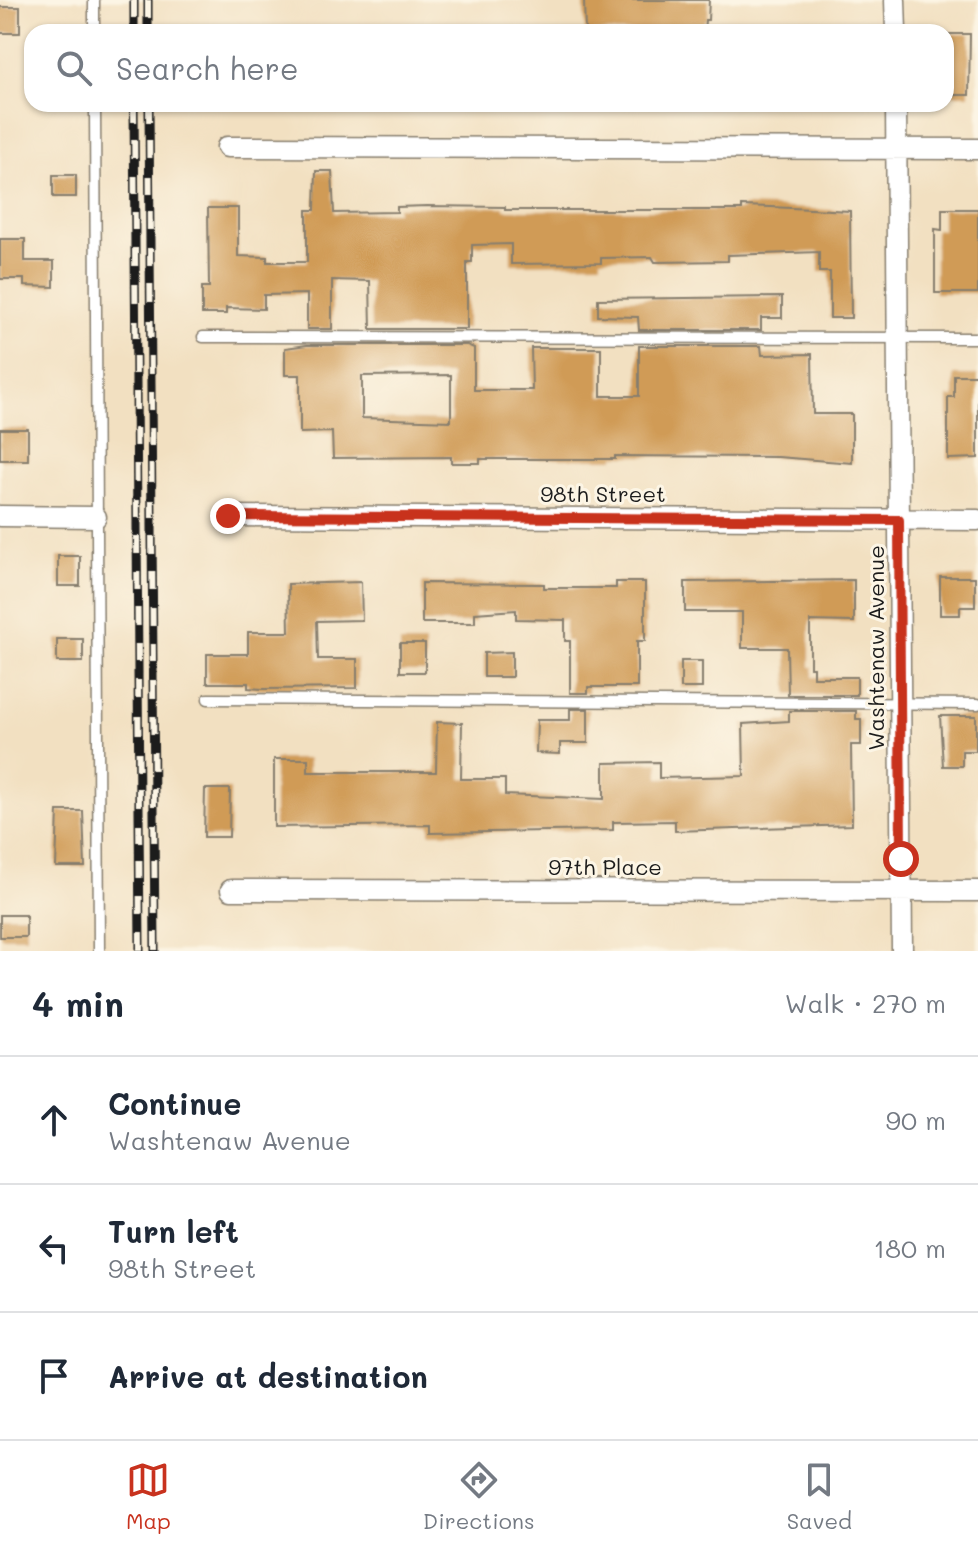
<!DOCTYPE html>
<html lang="en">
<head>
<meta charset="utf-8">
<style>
	:root { --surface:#fff; --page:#f2f2f3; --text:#1f2937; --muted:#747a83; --line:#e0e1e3; --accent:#c8321e }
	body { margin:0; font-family:Mali,sans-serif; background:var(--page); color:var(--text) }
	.stop { position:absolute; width:24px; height:24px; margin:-18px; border:6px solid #c8321e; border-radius:50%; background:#fff }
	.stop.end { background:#c8321e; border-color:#fff; box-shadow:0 2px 8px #0008 }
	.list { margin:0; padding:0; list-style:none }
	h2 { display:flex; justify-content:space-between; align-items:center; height:104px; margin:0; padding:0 32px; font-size:34px }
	h2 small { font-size:26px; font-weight:400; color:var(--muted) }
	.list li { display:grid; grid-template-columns:52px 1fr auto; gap:24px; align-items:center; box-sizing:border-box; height:128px; padding:0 32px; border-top:2px solid var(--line) }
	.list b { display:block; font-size:30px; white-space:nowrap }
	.list p { margin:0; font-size:26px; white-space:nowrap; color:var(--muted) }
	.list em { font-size:26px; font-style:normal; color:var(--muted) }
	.icon { flex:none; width:44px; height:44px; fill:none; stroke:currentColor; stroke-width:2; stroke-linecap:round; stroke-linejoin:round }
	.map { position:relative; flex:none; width:978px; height:951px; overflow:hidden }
	.search { position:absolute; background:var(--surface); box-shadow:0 2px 6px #0004; left:24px; right:24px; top:24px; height:88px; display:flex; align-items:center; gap:20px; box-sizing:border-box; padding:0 28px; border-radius:24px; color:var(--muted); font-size:30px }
	.sheet { height:488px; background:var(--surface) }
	nav { display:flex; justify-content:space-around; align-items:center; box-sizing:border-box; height:112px; border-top:2px solid var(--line); background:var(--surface); font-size:22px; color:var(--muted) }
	nav a { display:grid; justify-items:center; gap:4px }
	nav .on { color:var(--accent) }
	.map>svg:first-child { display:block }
	.building { fill:#d09b56; fill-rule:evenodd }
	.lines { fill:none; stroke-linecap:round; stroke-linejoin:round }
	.service-casing { stroke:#877e6e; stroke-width:13 }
	.minor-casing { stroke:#877e6e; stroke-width:23 }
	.service { stroke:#fff; stroke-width:10 }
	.minor { stroke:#fff; stroke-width:20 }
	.rail-casing { stroke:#1c1c1c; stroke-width:9 }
	.rail { stroke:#fcf5e5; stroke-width:6; stroke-dasharray:18; stroke-linecap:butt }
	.route { stroke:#c8321e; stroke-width:10 }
	.labels { text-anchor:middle; stroke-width:6; stroke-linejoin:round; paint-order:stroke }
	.street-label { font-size:22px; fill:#1c1c1c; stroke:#fcf5e5 }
</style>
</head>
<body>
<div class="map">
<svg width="978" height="951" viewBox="0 0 978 951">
	<rect width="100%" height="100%" fill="#fcf5e5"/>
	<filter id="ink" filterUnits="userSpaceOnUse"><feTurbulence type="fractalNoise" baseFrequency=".0125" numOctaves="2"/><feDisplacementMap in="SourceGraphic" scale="16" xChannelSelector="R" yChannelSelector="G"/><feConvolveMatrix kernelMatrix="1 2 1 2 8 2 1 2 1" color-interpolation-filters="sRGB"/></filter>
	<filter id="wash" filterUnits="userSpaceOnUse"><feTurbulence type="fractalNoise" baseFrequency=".006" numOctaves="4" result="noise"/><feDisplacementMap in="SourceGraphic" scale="32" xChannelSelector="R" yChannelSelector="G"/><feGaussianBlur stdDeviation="1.8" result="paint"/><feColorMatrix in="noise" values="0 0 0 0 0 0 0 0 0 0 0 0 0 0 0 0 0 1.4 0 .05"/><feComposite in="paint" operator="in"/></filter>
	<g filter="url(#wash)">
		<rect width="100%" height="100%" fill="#f2e0c1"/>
		<g id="blocks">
			<path class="building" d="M584 0H709L708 20H705L704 32H585Z
				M0 7H20V33H0Z
				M947 34H970L969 95H947Z
				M316 171H332L334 213 397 212V207L427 206 505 207V210H742V206L771 207 850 211 851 318H830V272H819V252L728 255V261L655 262 652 257 601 258V263L511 264V244L472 245V262H467V329H371L370 281 332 280V329H307V294L264 295V309L226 308V314H202V287H209L208 208H238V256L267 257V262H307V210H315Z
				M53 175H76V197H53Z
				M942 209H978V293H935V229L942 230Z
				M0 239H25V261H54V287L24 286V279H0Z
				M782 297V318H761V330H639L638 317 598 316V299Z
				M307 345H467L474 348V390H532L531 348H601V396H639V346H761L762 355 812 354 813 414H852V463L778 457 615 456V459H480V463H451V457L333 458 332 432 300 433V375H285V348ZM451 375V421L362 418V376Z
				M954 375H978V458L948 459V397H954Z
				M0 429H28V460H0Z
				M58 556H80V586H58Z
				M940 577H975V607H960V615H940Z
				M854 580V622L810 621V667H813V677H857V695H788L787 648H742V612H685V582Z
				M361 582 362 620 317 621 318 659H357V688L263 689 248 688V683H207V654H248V632H289L288 584Z
				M616 582H645V641H637V687H588V693H570V641H565V620L516 619V610L475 613V623H422V583L544 584V588H616Z
				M57 639H83V662H57Z
				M400 643H425V672H400Z
				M512 652V677H484V653Z
				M681 661H702V688H681Z
				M570 709H588V743H560V754L536 753 537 720H570Z
				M789 711H856V719H861V745H851L852 825 675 831V821L613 822V830L430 833V825L274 827V759H308V772H436L437 722 462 723 461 779H505V795L604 799V763L659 762V778L744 776 743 724 789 721Z
				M940 716H976V751H962V766H943Z
				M205 789H230L229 837H204Z
				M58 811H83L85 867H56Z
				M0 915H26V937H0Z"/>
		</g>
	</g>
	<g filter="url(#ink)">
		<use href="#blocks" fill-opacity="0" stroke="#877e6e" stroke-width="2"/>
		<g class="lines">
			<g class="service-casing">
				<path id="service" d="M94 0V32
					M95 104 99 951
					M203 337 978 338
					M208 699 978 704"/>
			</g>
			<g class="minor-casing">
				<path id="minor" d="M895 0 896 32
					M896 104 902 951
					M227 147 978 149
					M0 516 96 517
					M228 516 978 520
					M231 890 978 891"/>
			</g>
			<use href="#service" class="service"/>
			<use href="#minor" class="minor"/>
			<g class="rail-casing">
				<path id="rail" d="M134 0V32
					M148 0V32
					M134 104 140 951
					M149 104 155 951"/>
			</g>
			<use href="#rail" class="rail"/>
		</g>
	</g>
	<g class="lines" filter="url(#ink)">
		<path class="route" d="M228 516 899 520 901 859"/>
	</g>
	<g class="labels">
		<g class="street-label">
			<text x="603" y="502">98th Street</text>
			<text transform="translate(876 648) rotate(-90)" y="8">Washtenaw Avenue</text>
			<text x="605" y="875">97th Place</text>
		</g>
	</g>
</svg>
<div class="stop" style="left:901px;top:859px"></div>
<div class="stop end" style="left:228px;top:516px"></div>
<div class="search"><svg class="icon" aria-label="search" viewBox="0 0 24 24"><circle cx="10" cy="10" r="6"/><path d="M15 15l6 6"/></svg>Search here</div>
</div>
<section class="sheet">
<h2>4 min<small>Walk · 270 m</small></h2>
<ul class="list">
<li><svg class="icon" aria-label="ahead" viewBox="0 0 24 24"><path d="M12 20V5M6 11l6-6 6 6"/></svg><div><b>Continue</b><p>Washtenaw Avenue</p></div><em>90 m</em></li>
<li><svg class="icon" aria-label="left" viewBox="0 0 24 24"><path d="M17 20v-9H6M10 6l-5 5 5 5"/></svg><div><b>Turn left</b><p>98th Street</p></div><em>180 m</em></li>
<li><svg class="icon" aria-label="arrive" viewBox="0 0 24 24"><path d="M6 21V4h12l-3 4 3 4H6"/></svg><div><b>Arrive at destination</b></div></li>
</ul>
</section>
<nav>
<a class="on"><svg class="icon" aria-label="map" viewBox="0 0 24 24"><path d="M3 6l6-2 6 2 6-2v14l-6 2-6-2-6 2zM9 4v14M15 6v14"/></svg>Map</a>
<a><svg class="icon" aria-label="directions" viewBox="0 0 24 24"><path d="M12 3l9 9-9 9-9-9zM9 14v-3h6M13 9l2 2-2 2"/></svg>Directions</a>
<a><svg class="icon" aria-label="saved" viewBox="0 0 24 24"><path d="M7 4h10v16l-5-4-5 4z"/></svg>Saved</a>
</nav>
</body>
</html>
